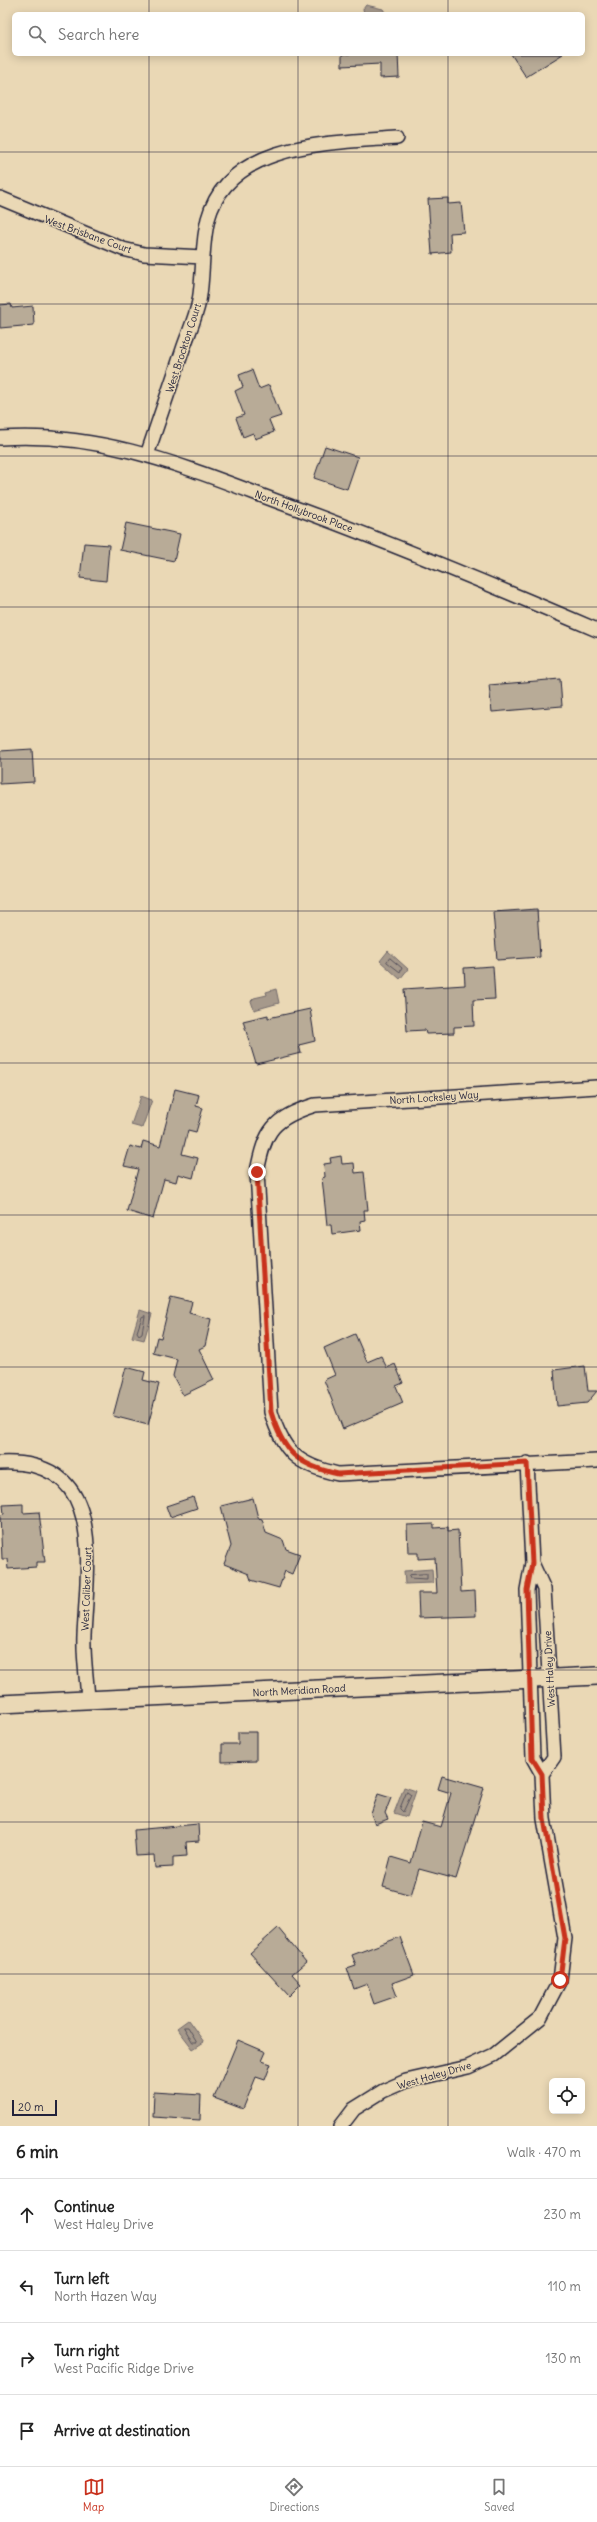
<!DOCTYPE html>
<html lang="en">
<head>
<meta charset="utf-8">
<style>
	:root { --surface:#fff; --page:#f6f6f6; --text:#222; --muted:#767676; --line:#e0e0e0; --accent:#c8321e }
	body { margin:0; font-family:Delius,sans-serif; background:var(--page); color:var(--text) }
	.controls { position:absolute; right:12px; bottom:12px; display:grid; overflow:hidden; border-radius:6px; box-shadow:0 2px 10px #0003 }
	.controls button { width:36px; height:36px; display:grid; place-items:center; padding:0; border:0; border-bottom:1px solid var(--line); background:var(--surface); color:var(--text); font:20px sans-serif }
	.scale { position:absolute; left:12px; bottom:10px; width:45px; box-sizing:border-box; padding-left:4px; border:2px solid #22223b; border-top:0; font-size:11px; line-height:14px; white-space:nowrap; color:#22223b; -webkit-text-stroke:3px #ead8b5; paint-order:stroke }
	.stop { position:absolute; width:12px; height:12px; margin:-9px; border:3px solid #c8321e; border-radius:50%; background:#fff }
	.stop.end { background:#c8321e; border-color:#fff; box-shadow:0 1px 4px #0008 }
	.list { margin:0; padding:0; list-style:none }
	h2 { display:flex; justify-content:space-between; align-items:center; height:52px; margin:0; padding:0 16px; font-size:17px }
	h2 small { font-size:13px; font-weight:400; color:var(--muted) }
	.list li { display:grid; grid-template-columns:26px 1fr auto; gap:12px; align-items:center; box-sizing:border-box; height:72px; padding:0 16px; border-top:1px solid var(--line) }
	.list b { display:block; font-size:15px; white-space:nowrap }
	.list p { margin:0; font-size:13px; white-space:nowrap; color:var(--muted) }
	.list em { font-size:13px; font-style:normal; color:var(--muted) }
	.icon { flex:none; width:22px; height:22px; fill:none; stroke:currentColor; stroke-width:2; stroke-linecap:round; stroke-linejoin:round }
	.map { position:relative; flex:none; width:597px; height:2126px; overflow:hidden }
	.search { position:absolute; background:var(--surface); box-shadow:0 2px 10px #0003; left:12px; right:12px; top:12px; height:44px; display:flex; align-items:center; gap:10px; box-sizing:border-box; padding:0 14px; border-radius:6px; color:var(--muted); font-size:15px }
	.sheet { height:340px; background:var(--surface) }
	nav { display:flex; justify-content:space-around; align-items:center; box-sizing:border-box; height:56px; border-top:1px solid var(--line); background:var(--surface); font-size:11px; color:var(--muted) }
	nav a { display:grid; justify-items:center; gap:2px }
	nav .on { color:var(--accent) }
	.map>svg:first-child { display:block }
	.water { fill:#a6998b; stroke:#71696b }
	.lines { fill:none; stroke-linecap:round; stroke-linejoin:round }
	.shore { stroke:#57525b; stroke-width:1 }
	.building { fill:#b8ab97; stroke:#22223b }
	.minor-casing { stroke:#22223b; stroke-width:16 }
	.tertiary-casing { stroke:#22223b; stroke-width:20 }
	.minor { stroke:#ead8b5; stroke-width:13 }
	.tertiary { stroke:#ead8b5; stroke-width:17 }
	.route { stroke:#c8321e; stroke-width:5 }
	.grid { fill:none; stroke:#22223b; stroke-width:1; stroke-opacity:0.55 }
	.labels { text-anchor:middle; stroke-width:3; stroke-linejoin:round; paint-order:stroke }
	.street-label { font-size:10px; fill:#22223b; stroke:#ead8b5 }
</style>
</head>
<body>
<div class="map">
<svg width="597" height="2126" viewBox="0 0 597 2126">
	<rect width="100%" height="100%" fill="#ead8b5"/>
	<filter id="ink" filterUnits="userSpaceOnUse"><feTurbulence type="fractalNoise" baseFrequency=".025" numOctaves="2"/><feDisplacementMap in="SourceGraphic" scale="8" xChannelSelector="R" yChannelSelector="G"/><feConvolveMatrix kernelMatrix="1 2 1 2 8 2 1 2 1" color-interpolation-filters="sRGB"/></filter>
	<g filter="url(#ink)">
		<path class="water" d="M366 5 383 9 386 14 364 13 363 9Z
			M388 951 408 969 400 979 380 961Z
			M276 989 279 1003 254 1010 251 1001 254 998 267 995 266 992Z
			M141 1096 152 1100 142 1128 131 1125Z
			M140 1310 152 1314 144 1340 132 1337Z
			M432 1569 433 1583 405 1584 404 1571Z
			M404 1787 416 1791 407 1817 394 1813Z
			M188 2020 204 2042 193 2049 177 2028Z"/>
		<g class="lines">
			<path class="shore" d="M390 958 402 968 400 972 387 962Z
				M145 1316 142 1333 139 1335 137 1332 142 1317Z
				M427 1574V1579L409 1578 410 1575Z
				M407 1792 411 1795 403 1812 400 1809Z
				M184 2027H188L197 2042H193Z"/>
		</g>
		<path class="building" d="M342 54H398L399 77 380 78V64L342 66Z
			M511 54H563L526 77Z
			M448 198V204L461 203 464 232 450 233 451 252 432 254 428 199Z
			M11 304 12 308 33 306 34 325 0 328V305Z
			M252 370 259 389 269 385 281 416 269 420 274 432 255 439 253 433 243 437 236 418 244 415 235 391 243 387 239 375Z
			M325 446 358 457 347 489 314 478Z
			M126 523 180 534 174 561 120 550Z
			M84 543 109 545 106 581 80 578Z
			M560 679 562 706 492 712 489 685Z
			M32 749 34 782 0 784V751Z
			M537 909 540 957 497 960 493 912Z
			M493 966 495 999 473 1000 474 1026 454 1027V1033L426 1034 425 1030 407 1031 404 989 465 985 464 968Z
			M310 1009 315 1041 299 1045 301 1053 256 1064 243 1021 268 1015V1018Z
			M175 1089 199 1095 196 1106 203 1108 196 1132 188 1130 182 1154 198 1158 193 1178 178 1174 176 1182 164 1179 153 1219 127 1211 138 1169 124 1166 130 1146 141 1149 143 1141 160 1146Z
			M341 1156 342 1164 354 1163 355 1173 364 1172 368 1210H364L365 1220 360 1221 361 1230 332 1234 331 1225H327L322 1178 325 1177 324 1164 331 1163 330 1158Z
			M171 1297 192 1302 189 1313 211 1319 205 1346 199 1349 214 1380 183 1395 173 1376 177 1359 153 1353 157 1337 161 1338Z
			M355 1334 367 1362 381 1356 387 1368 395 1364 403 1383 396 1386 403 1403 343 1429 324 1380 335 1375 324 1348Z
			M585 1366 588 1391H597L587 1403 557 1406 554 1370Z
			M126 1367 145 1372 143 1380 159 1384 148 1425 113 1416Z
			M193 1497 197 1508 170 1517 166 1506Z
			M253 1498 258 1518 262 1519 266 1533 283 1540 286 1549 300 1554 292 1574 285 1571 279 1588 251 1580 249 1574 224 1564 231 1546 221 1506Z
			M23 1504V1513L39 1512 45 1562H36V1567L8 1569 7 1559H2L0 1515 4 1514 3 1505Z
			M434 1524V1528L448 1527V1531L458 1530 461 1592 475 1591 476 1616 419 1618 418 1593H437L435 1558 418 1559V1553H408L407 1525Z
			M238 1732H256V1761L222 1762V1744H238Z
			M442 1776 484 1788 456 1879 419 1869 411 1895 383 1887 391 1857 411 1863 422 1822 441 1827 451 1793 438 1789Z
			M378 1794 391 1798 385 1813 388 1819 375 1824 371 1814Z
			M198 1824 199 1841 186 1842 187 1856 173 1857V1867L155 1868 154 1855 136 1856 134 1830Z
			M278 1928 306 1962 292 1974 301 1984 289 1996 250 1953Z
			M400 1937 414 1975 392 1983 397 1996 374 2004 367 1984 354 1989 347 1968 356 1965 352 1955Z
			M238 2040 266 2052 262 2061 271 2064 265 2080 256 2077 243 2109 214 2098Z
			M154 2092 201 2095 200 2120 153 2117Z"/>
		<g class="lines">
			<g class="minor-casing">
				<path id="minor" d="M0 198 123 249 144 254 203 257
					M0 438C102 431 185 467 279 502 387 541 492 585 597 630
					M147 455C159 420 171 385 183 349 188 334 196 317 199 301 204 274 201 246 208 219 229 141 333 143 397 138
					M597 1087 315 1105C273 1118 265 1130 257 1172L271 1412C283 1452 297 1465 338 1474L597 1461
					M0 1463C108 1458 87 1563 84 1636 83 1657 87 1679 88 1700
					M527 1463 532 1563
					M341 2126 354 2109 383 2091 406 2081 468 2067 494 2055 540 2018 560 1980 565 1938 544 1819 542 1774 533 1758 527 1590 532 1563 544 1589 554 1757 542 1774"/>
			</g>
			<g class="tertiary-casing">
				<path id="tertiary" d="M0 1704 597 1676"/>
			</g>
			<use href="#minor" class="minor"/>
			<use href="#tertiary" class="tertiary"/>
		</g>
	</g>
	<g class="lines" filter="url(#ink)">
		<path class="route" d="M257 1172 271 1412C283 1452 297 1465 338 1474L527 1463 532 1563 527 1590 532 1758 542 1774 544 1819 565 1938 560 1980"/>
	</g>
	<path class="grid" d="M149 0V14M298 0V14M448 0V14M149 54V2126M298 54V2126M448 54V2126M0 152H597M0 304H597M0 456H597M0 607H597M0 759H597M0 911H597M0 1063H597M0 1215H597M0 1367H597M0 1519H597M0 1670H597M0 1822H597M0 1974H597"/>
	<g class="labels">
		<g class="street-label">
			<text transform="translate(88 234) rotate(20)" y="4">West Brisbane Court</text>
			<text transform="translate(183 348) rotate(-72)" y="4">West Brockton Court</text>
			<text transform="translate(304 511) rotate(20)" y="4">North Hollybrook Place</text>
			<text transform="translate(434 1097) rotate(-4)" y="4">North Locksley Way</text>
			<text transform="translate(86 1589) rotate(-88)" y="4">West Caliber Court</text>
			<text transform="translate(549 1669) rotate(-93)" y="4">West Haley Drive</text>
			<text transform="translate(299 1690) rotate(-3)" y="4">North Meridian Road</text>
			<text transform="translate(434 2075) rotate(-16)" y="4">West Haley Drive</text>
		</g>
	</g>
</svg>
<div class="controls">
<button><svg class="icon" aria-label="locate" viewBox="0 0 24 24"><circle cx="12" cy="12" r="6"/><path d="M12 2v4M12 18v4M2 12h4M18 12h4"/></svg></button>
</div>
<div class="scale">20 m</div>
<div class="stop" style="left:560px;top:1980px"></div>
<div class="stop end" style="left:257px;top:1172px"></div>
<div class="search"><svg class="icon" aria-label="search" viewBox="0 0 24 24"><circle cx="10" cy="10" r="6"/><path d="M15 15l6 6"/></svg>Search here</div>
</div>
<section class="sheet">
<h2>6 min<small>Walk · 470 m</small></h2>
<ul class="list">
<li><svg class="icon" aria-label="ahead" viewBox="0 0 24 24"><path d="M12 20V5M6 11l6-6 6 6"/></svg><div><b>Continue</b><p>West Haley Drive</p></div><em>230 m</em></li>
<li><svg class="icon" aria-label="left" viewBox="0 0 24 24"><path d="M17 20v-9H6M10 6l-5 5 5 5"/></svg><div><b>Turn left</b><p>North Hazen Way</p></div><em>110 m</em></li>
<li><svg class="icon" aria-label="right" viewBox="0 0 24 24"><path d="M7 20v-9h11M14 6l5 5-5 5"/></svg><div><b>Turn right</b><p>West Pacific Ridge Drive</p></div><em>130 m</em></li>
<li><svg class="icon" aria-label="arrive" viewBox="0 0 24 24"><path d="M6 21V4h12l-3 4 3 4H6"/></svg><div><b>Arrive at destination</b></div></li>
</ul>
</section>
<nav>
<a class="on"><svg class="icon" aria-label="map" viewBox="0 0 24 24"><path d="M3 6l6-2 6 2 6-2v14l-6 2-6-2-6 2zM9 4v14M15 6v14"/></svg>Map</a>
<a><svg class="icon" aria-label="directions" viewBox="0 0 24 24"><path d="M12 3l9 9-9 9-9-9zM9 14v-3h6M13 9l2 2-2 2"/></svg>Directions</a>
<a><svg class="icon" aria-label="saved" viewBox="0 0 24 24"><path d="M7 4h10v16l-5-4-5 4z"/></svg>Saved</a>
</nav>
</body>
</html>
